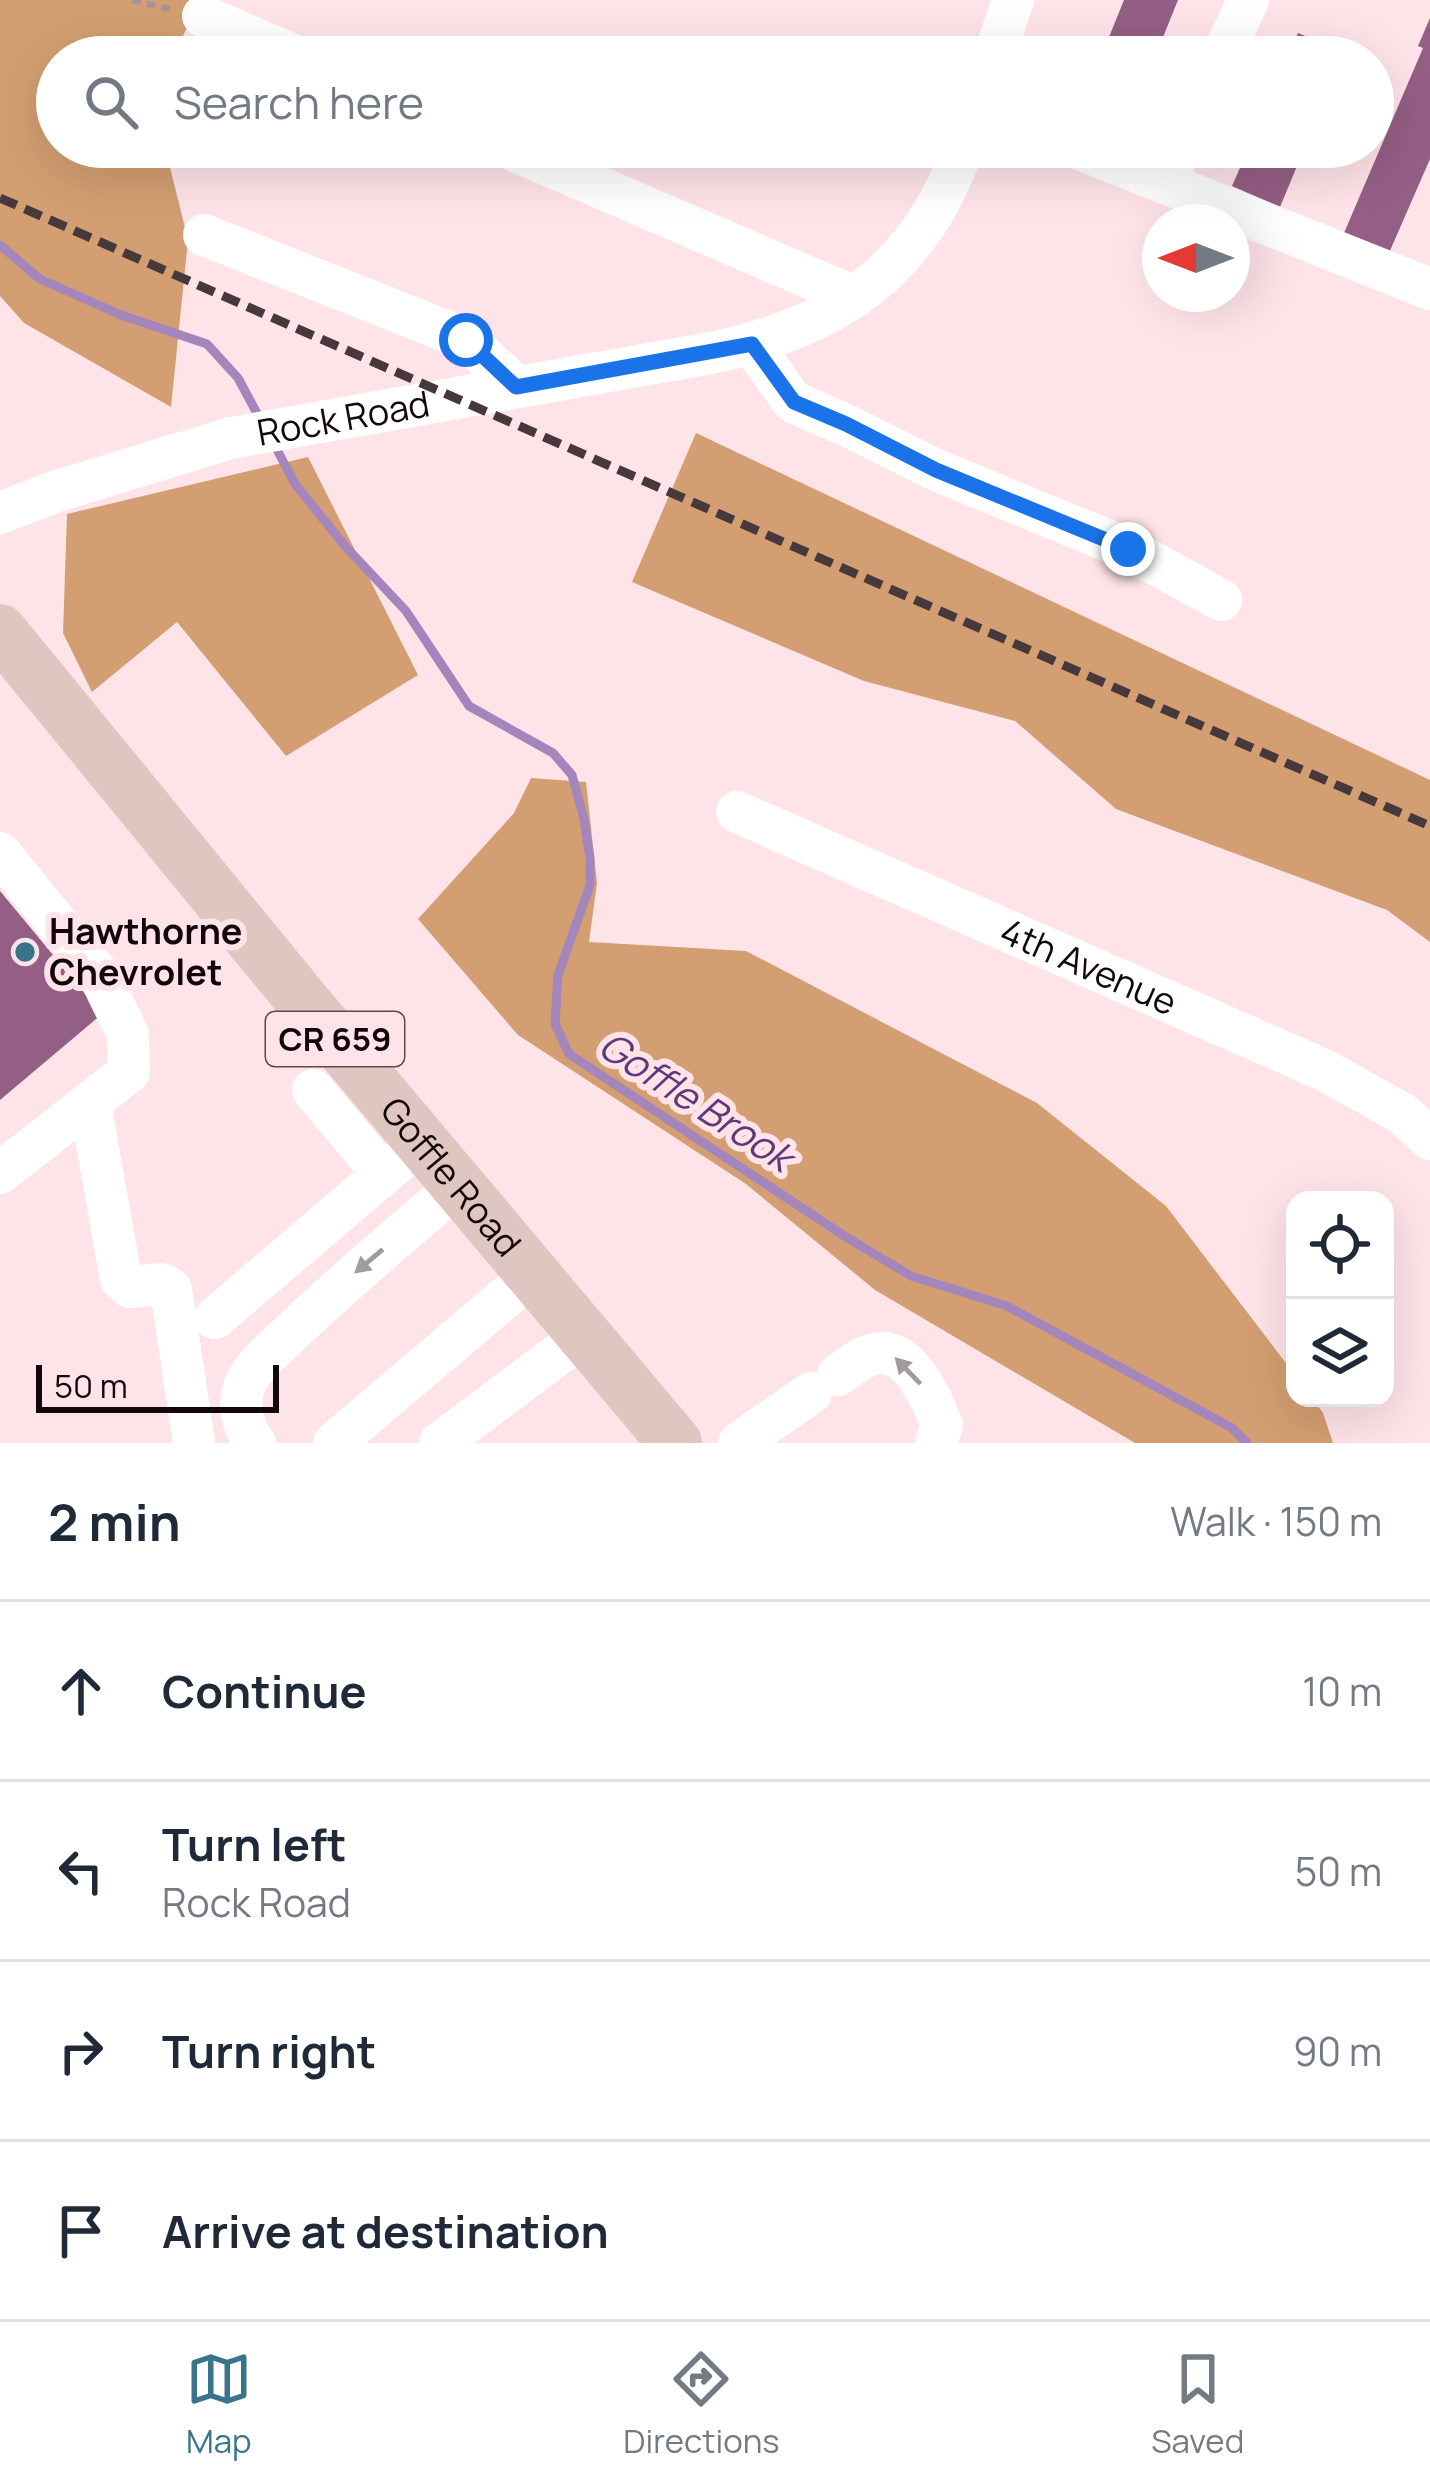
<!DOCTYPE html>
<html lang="en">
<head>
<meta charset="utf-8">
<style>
	:root { --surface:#fff; --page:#f6f6f7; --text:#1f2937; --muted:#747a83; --line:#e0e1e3; --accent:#39748c }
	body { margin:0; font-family:Manrope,sans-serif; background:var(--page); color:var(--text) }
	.controls { position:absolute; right:36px; bottom:36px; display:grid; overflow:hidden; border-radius:24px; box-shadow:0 12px 48px #0002 }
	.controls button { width:108px; height:108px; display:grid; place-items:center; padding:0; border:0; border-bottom:3px solid var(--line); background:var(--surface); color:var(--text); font:60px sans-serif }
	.compass { position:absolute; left:1142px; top:204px; width:108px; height:108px; border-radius:50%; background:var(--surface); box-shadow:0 12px 48px #0002; rotate:270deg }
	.scale { position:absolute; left:36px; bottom:30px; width:243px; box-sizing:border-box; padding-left:12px; border:6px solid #12080a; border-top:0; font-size:33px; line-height:42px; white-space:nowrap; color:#12080a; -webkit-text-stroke:9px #fee3e8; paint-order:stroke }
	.stop { position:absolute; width:36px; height:36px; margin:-27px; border:9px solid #1a73e8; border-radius:50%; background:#fff }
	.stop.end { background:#1a73e8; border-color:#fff; box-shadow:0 3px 12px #0008 }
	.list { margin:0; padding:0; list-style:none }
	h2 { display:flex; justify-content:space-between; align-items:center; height:156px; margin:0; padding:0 48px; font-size:51px }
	h2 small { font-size:39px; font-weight:400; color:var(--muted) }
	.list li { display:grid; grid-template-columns:78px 1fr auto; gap:36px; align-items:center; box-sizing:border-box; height:180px; padding:0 48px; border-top:3px solid var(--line) }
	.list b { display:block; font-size:45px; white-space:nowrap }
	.list p { margin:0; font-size:39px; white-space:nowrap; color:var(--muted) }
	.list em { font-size:39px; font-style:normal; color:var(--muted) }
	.icon { flex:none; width:66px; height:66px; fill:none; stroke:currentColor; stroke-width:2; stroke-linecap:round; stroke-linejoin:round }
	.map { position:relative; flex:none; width:1430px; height:1443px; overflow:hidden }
	.search { position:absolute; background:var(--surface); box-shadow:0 12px 48px #0002; left:36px; right:36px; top:36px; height:132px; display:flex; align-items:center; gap:30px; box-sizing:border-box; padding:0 42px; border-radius:66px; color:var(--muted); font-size:45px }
	.sheet { height:876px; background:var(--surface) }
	nav { display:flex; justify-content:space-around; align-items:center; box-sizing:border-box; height:168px; border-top:3px solid var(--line); background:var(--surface); font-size:33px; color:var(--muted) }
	nav a { display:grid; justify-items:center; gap:6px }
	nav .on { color:var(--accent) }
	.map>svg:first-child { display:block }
	.forest { fill:#d39e71 }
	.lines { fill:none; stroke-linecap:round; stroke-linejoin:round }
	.stream { stroke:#a485bc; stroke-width:9 }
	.building { fill:#945f85 }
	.path { stroke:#a79396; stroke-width:6; stroke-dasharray:9 6; stroke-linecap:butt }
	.minor { stroke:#fff; stroke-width:42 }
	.major { stroke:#e0c6c1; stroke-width:54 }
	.rail { stroke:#46383b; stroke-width:9; stroke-dasharray:18 9; stroke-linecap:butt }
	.oneway { fill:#a09c9d }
	.route { stroke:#1a73e8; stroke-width:15 }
	.poi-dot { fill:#39748c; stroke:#fee3e8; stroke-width:4.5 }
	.labels { text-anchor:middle; stroke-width:12; stroke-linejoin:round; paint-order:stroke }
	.shield { fill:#fee3e8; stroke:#594a4d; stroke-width:3 }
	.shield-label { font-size:33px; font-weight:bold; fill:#12080a }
	.street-label { font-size:36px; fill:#12080a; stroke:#fee3e8 }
	.poi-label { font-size:36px; font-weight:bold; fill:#12080a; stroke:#fee3e8; text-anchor:start }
	.water-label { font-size:39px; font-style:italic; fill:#60377b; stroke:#fee3e8 }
</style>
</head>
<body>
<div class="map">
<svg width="1430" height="1443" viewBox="0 0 1430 1443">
	<rect width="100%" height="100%" fill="#fee3e8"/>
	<path class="forest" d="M0 0H200L173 57H57V147H165L188 240 171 407 24 323 0 296Z
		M696 433 1430 780V942L1387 910 1116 809 1015 721 864 681 632 582Z
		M308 457 418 675 286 756 177 622 92 692 63 633 67 514Z
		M531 778 586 782 597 883 589 942 746 951 1037 1103 1166 1206 1295 1375V1398H1312L1323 1413 1333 1443H1135L875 1290 746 1184 518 1035 418 919 514 813Z"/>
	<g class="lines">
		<path class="stream" d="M0 245 40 279 121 315 207 344 238 378 260 419
			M274 444 295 484 345 546 406 611 469 706 553 753 572 775 584 819 590 858V885L558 975 555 1024 569 1054 846 1237 911 1276 1007 1306 1232 1428 1247 1443"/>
	</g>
	<path class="building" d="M1124 0H1178L1155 57H1109L1114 45 1107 42Z
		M1430 18V159L1389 253 1344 233 1423 48 1418 46Z
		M1298 33 1346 53 1344 57H1288Z
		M1249 147H1305L1280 207 1232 186Z
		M0 891 102 1014 0 1100Z"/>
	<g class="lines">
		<path class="path" d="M132 0 170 9"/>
		<g class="minor">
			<path d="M203 16 298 57"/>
			<path d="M994 57 1013 0"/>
			<path d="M1222 57 1248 0"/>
			<path d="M506 147 854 297"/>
			<path d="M1075 147 1430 289"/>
			<path d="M1165 183 1181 147"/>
			<path d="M204 235 466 339 516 387"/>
			<path d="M752 344 793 402 846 425 936 470 1128 549 1221 600"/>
			<path id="s1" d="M0 513 57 491 231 438 711 353C835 328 921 270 963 147"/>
			<path id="s2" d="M737 812 1324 1070 1403 1114 1430 1139"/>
			<path d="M0 853 99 975 128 1034 129 1072 0 1173"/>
			<path d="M313 1090 383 1174"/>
			<path d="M90 1103 121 1279 130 1287 162 1284 171 1289 194 1443"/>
			<path d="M215 1318 421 1142"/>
			<path d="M838 1375C851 1366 865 1353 882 1353 911 1352 933 1401 942 1425L936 1443"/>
			<path d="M255 1443C242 1428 237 1401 246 1382 255 1363 282 1342 297 1327 349 1278 403 1232 458 1186"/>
			<path d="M334 1443 533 1274"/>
			<path d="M440 1443 584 1335"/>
			<path d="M739 1443 811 1393"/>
		</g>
		<path class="major" id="s3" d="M0 631 302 1000 675 1443"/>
		<path class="rail" d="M0 198 1430 826"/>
	</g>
	<defs><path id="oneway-solid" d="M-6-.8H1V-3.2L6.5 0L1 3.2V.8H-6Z" transform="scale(3)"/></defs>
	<g class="oneway">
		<use href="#oneway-solid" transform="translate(369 1261) rotate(140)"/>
		<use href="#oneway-solid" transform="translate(908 1371) rotate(-134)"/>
	</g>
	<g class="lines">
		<path class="route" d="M466 340 516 387 752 344 794 402 846 424 936 470 1128 549"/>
	</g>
	<circle class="poi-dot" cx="25" cy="952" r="12"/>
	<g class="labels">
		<rect class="shield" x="266" y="1012" width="138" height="54" rx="9"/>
		<g class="shield-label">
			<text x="335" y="1051">CR 659</text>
		</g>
		<g class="street-label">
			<text dy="13" stroke="none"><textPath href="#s1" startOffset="357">Rock Road</textPath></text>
			<text dy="13" stroke="none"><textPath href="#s2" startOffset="384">4th Avenue</textPath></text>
			<text dy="13" stroke="none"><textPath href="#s3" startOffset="708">Goffle Road</textPath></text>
		</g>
		<g class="poi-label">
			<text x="49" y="944">Hawthorne<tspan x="49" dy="41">Chevrolet</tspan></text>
		</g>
		<g class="water-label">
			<text transform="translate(696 1101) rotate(33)" y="14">Goffle Brook</text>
		</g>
	</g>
</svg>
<div class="controls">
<button><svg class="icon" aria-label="locate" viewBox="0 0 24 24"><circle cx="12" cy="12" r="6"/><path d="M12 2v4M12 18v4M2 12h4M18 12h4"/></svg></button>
<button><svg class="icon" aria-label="layers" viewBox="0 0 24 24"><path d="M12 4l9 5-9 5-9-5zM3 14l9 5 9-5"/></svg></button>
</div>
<svg class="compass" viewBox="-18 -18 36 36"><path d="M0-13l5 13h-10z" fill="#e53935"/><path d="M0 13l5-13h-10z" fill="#747a83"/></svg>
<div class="scale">50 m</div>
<div class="stop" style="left:466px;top:340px"></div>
<div class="stop end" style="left:1128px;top:549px"></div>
<div class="search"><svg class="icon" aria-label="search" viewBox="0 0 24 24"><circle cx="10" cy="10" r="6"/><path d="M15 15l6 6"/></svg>Search here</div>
</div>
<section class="sheet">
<h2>2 min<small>Walk · 150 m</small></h2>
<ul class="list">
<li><svg class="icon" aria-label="ahead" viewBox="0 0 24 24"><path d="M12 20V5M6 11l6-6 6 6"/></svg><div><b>Continue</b></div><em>10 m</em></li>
<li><svg class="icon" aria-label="left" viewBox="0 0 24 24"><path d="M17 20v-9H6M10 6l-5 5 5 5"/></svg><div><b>Turn left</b><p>Rock Road</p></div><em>50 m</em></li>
<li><svg class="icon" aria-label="right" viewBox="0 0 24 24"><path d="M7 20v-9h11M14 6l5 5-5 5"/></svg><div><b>Turn right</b></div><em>90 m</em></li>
<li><svg class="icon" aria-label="arrive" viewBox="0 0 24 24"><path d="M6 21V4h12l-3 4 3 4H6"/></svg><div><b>Arrive at destination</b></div></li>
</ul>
</section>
<nav>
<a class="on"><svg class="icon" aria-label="map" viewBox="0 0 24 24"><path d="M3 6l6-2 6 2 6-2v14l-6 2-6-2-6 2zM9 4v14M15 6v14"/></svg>Map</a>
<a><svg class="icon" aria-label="directions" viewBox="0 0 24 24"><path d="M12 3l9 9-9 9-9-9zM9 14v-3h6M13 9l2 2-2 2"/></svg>Directions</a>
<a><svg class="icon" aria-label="saved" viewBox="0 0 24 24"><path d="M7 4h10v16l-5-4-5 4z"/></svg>Saved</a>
</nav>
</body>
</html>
